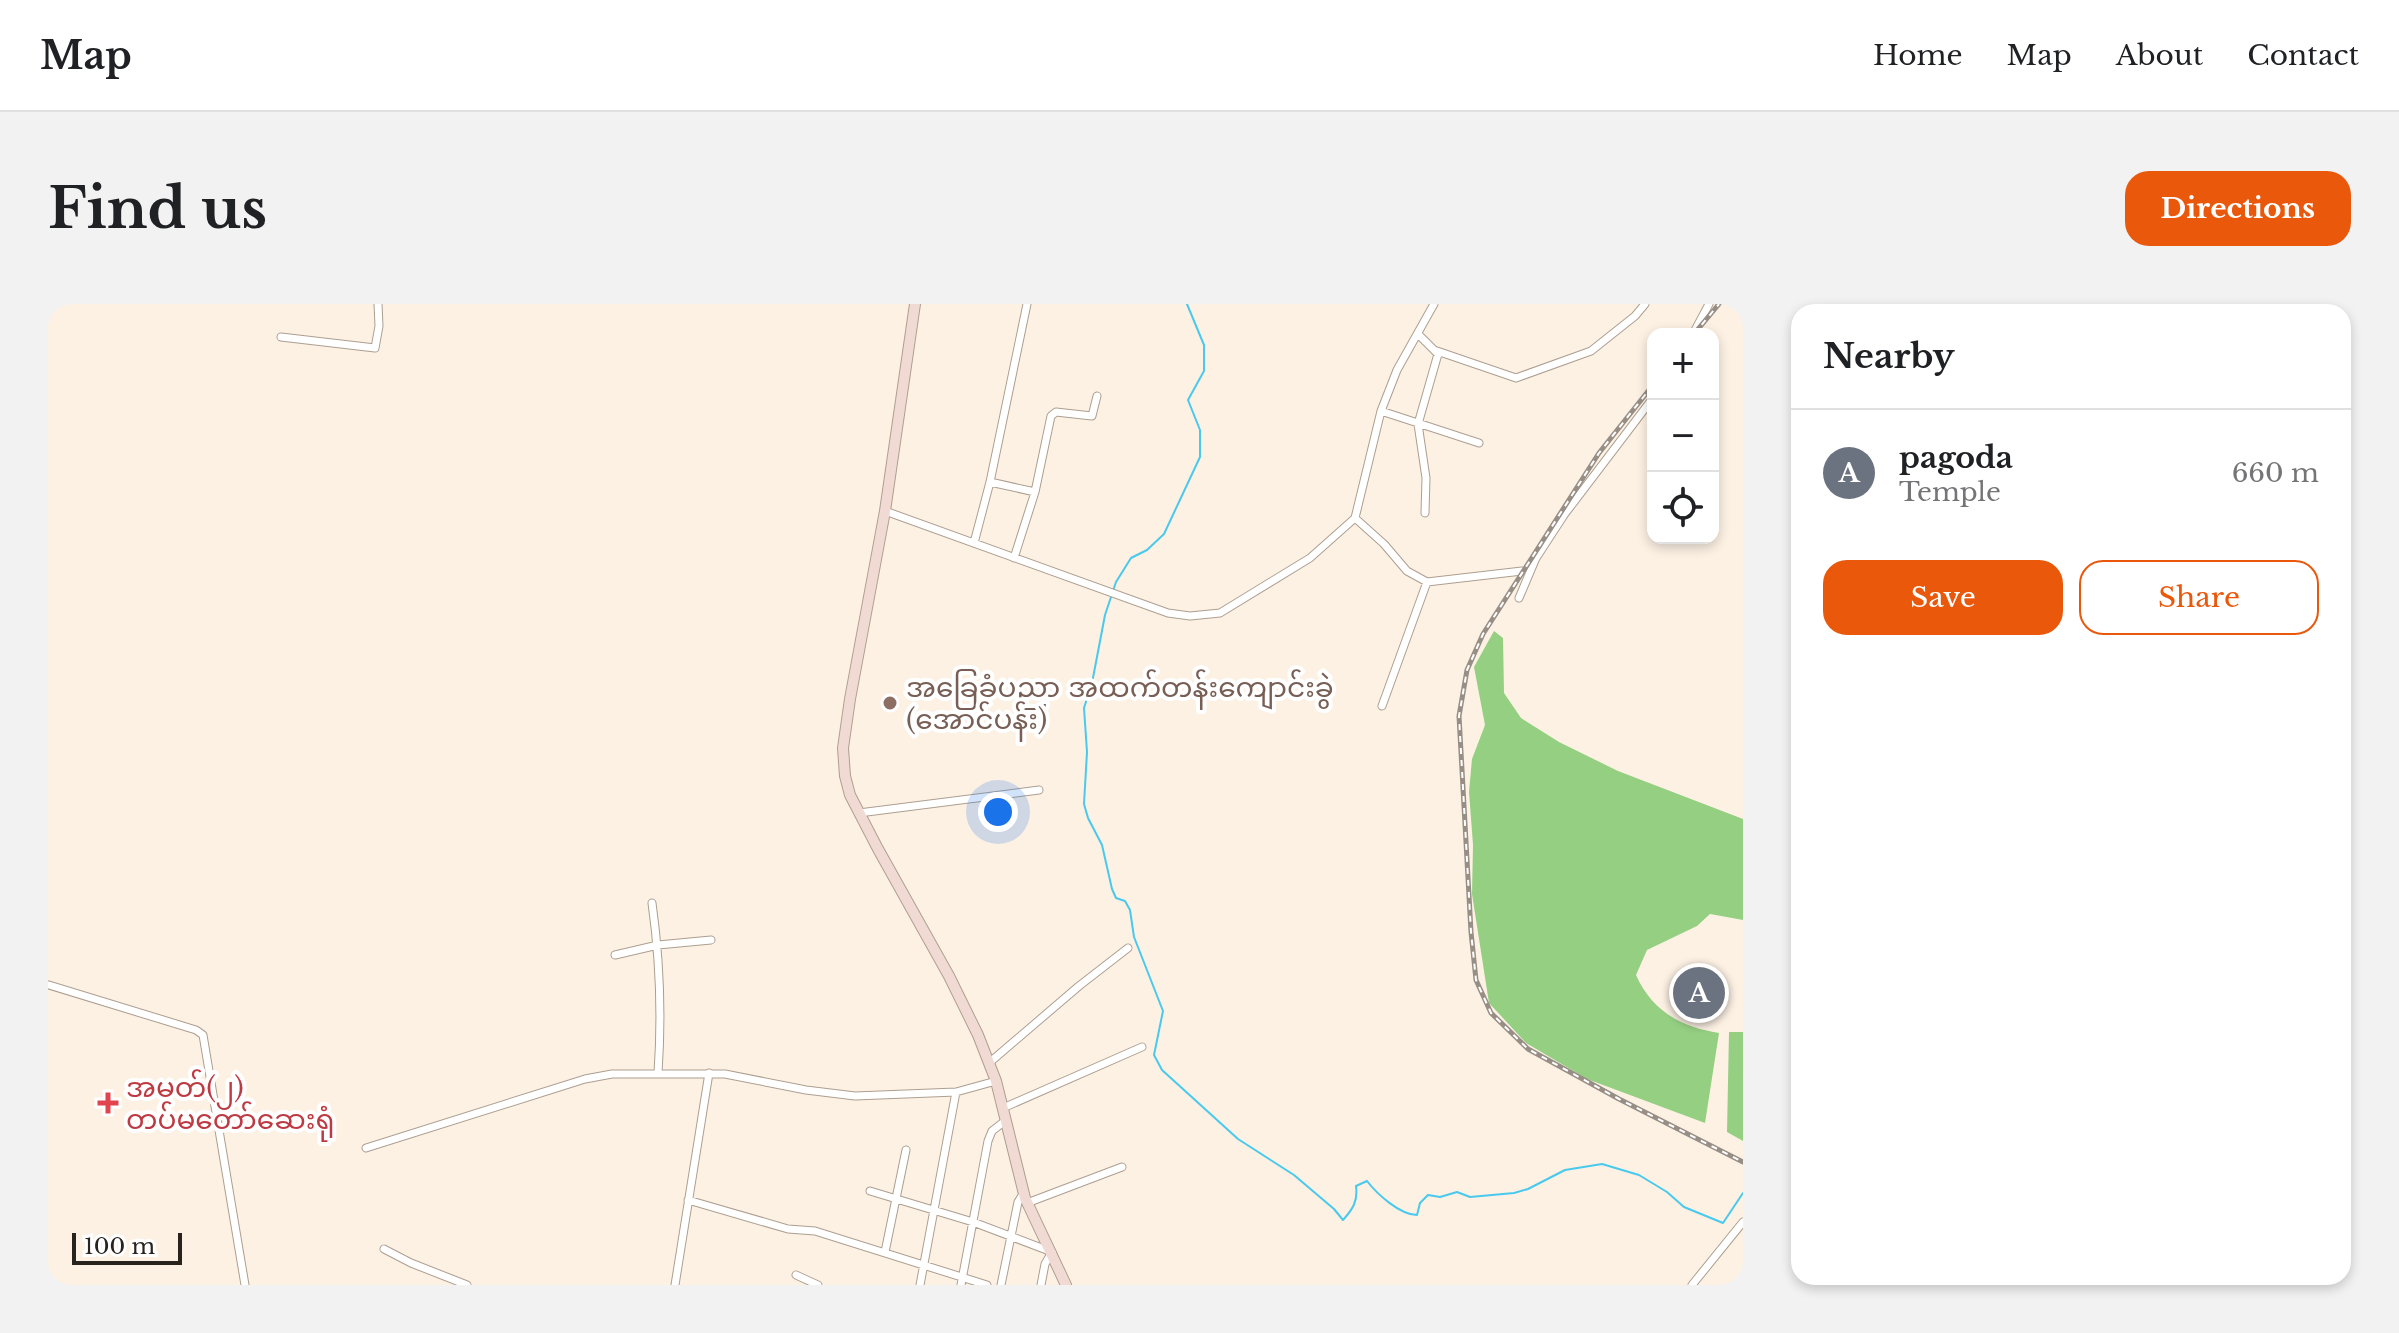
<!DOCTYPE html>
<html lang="en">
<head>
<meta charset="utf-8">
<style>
	:root { --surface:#fff; --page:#f2f2f2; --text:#202124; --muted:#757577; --line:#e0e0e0; --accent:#ea580c }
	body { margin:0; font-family:"Libre Baskerville","Noto Sans Myanmar",serif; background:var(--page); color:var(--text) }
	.controls { position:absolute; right:24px; top:24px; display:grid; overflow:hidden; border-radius:16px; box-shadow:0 4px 12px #0003 }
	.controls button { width:72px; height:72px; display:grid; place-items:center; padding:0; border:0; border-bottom:2px solid var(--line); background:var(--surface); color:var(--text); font:40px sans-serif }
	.scale { position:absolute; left:24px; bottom:20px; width:110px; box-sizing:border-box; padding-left:8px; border:4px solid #28231d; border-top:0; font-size:22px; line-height:28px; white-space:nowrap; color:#28231d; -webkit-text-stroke:6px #fff; paint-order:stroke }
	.you { position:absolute; left:950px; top:508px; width:28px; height:28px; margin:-20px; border:6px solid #fff; border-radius:50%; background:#1a73e8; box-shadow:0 0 0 12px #1a73e833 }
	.badge { display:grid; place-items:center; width:52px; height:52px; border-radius:50%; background:var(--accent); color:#fff; font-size:26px; font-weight:700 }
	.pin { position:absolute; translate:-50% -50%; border:4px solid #fff; box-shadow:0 2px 8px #0006 }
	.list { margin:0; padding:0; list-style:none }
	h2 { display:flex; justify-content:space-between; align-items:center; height:104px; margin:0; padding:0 32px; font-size:34px }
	h2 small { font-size:26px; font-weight:400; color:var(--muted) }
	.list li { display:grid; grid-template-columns:52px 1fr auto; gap:24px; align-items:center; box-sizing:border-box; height:128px; padding:0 32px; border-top:2px solid var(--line) }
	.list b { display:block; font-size:30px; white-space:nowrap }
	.list p { margin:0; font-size:26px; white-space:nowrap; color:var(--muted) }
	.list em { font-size:26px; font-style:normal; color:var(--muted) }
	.actions { display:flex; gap:16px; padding:24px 32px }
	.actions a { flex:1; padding:18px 0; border:2px solid var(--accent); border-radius:24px; text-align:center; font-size:28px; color:var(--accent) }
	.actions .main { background:var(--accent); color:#fff }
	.icon { flex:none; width:44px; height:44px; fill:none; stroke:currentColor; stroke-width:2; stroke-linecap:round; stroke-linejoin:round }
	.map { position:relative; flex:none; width:1695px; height:981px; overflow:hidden; border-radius:24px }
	header { display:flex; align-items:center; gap:48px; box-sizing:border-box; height:112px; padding:0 40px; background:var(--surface); border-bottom:2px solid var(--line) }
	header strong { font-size:38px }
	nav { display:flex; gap:44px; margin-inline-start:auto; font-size:28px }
	.intro { display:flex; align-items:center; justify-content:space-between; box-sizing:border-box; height:192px; padding:0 48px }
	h1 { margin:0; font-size:56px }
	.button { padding:20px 36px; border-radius:24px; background:var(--accent); color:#fff; font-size:28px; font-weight:700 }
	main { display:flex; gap:48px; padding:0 48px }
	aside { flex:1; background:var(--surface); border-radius:24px; box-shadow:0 4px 12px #0003 }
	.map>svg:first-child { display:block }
	.forest { fill:#94cf82 }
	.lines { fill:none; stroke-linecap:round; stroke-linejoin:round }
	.stream { stroke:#49c9ee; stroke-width:2 }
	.street-casing { stroke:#ad9f90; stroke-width:9 }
	.secondary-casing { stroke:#ad9f90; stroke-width:12 }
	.street { stroke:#fff; stroke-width:7 }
	.secondary { stroke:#f1dad3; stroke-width:10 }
	.rail-casing { stroke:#978e85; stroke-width:5 }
	.rail { stroke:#fff; stroke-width:2; stroke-dasharray:6; stroke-linecap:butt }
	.education-dot { fill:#8d6e63; stroke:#fff; stroke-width:3 }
	.health-dot { fill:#e0444e; stroke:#fff; stroke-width:3 }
	.labels { text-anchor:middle; stroke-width:8; stroke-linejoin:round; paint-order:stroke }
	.education-label { font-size:28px; fill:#785e54; stroke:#fff; text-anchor:start }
	.health-label { font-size:28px; fill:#be3a42; stroke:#fff; text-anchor:start }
</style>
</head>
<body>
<header>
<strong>Map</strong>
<nav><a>Home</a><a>Map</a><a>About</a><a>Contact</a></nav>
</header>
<div class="intro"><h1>Find us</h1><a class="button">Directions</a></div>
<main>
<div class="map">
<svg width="1695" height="981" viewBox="0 0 1695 981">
	<rect width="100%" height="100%" fill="#fdf1e4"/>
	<path class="forest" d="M1446 327 1455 334 1456 389 1473 414 1511 438 1570 467 1695 515V616L1662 610 1649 622 1599 646 1588 671C1604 707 1633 723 1671 729L1657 819 1539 775 1478 739 1441 699 1424 590 1425 541 1421 488 1424 455 1437 421 1426 363Z
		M1681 728H1695V837L1679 828Z"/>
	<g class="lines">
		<path class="stream" d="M1139 0 1156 41V67L1140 96 1152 126V153L1116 230 1099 246 1083 254 1068 278 1057 311 1044 379 1036 404 1039 448 1036 500 1040 514 1054 541 1064 585 1068 594 1077 597 1082 606 1086 633 1115 707 1106 751 1114 766 1190 835 1246 871 1286 905 1295 916C1305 905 1310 897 1308 882L1319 877C1329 890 1352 911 1369 911L1372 899 1380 891 1392 893 1409 888 1422 893 1466 889 1480 885 1517 866 1554 860 1591 871 1619 888 1636 903 1675 919 1695 889"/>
		<g class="street-casing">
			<path id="street" d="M1370 30 1390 50 1370 120 1378 174 1377 209
				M1645 30 1661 0
				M233 33 327 44 331 22 330 0
				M1389 47 1468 74 1543 47 1587 12 1597 0
				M1333 107 1431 139
				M942 178 987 188
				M837 207 1120 309 1142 312 1172 309 1262 254 1307 214 1333 107 1349 66 1386 0
				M1307 214 1336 240 1359 267 1379 278 1474 267
				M926 239 942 178 979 0
				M966 254 987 188 1003 112 1008 108 1044 112 1049 92
				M1471 294 1488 254 1516 211 1605 94
				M1334 402 1379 278
				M811 509 991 486
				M604 599C612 656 614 711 610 769
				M567 651 610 641 663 636
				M1 681 148 726 155 731 197 981
				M941 759 1031 682 1080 644
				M955 804 1094 743
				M318 844 537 775 564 770H677L758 786 807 792 908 788 948 777
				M822 887 925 918 1004 948 997 960 993 981
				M640 896 740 925 767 927 939 981
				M979 899 1074 863
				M336 945 363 959 419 981
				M837 948 858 846
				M748 971 770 981
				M627 981 661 769
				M872 981 908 788
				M913 981 940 837 944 827 957 817
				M953 981 970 898 975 890
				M1644 981 1695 918"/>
		</g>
		<g class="secondary-casing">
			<path id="secondary" d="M867 0 837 207 802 395 795 444 797 472 802 491 830 545 901 672 930 731 948 777 977 894 1018 981"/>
		</g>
		<use href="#street" class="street"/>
		<use href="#secondary" class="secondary"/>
		<g class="rail-casing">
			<path id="rail" d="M1646 30 1671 0
				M1605 81 1551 149 1435 330 1419 366 1411 412 1423 628 1428 676 1443 709 1480 745 1571 795 1695 858"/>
		</g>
		<use href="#rail" class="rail"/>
	</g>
	<circle class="education-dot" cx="842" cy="399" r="8"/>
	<path class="health-dot" d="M56 787h8v8h8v8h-8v8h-8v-8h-8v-8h8z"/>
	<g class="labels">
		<g class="education-label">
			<text x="858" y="393">အခြေခံပညာ အထက်တန်းကျောင်းခွဲ<tspan x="858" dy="32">(အောင်ပန်း)</tspan></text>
		</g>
		<g class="health-label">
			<text x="78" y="793">အမှတ်(၂)<tspan x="78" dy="32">တပ်မတော်ဆေးရုံ</tspan></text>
		</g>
	</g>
</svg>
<div class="controls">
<button>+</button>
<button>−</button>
<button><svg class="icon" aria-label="locate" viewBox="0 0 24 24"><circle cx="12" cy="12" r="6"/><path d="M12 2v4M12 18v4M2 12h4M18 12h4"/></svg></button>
</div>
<div class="scale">100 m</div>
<div class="you"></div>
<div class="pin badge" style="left:1651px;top:689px;background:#6b7280">A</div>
</div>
<aside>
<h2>Nearby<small></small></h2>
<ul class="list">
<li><span class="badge" style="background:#6b7280">A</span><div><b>pagoda</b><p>Temple</p></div><em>660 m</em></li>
</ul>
<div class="actions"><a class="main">Save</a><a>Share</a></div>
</aside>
</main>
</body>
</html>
